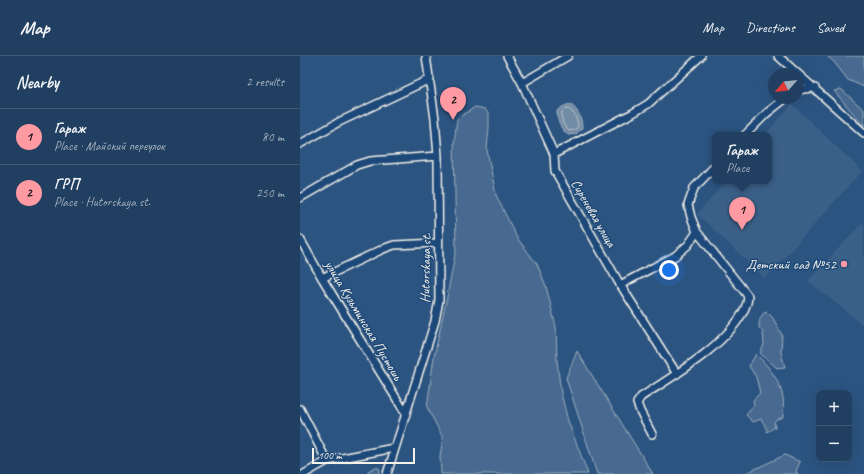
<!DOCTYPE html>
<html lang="en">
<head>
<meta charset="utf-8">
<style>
	:root { --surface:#213f61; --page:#294667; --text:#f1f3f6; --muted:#a2afbd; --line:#3e5876; --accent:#ff9aa2 }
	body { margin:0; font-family:Caveat,sans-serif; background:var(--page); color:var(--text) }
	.controls { position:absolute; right:12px; bottom:12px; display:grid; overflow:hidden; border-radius:8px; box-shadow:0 4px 16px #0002 }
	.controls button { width:36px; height:36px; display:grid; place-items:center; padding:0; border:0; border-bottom:1px solid var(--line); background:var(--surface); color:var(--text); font:20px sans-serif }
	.compass { position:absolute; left:468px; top:12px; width:36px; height:36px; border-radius:50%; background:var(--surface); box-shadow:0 4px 16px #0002; rotate:242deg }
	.scale { position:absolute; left:12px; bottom:10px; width:103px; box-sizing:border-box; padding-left:4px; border:2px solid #f4f1e8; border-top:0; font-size:11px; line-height:14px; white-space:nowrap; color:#f4f1e8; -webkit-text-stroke:3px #1f4a7a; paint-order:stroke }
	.you { position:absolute; left:369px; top:214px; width:14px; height:14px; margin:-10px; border:3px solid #fff; border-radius:50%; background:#1a73e8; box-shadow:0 0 0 6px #1a73e833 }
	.badge { display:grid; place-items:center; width:26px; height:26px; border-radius:50%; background:var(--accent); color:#111; font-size:13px; font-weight:700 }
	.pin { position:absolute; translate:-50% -33px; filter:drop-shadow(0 1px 2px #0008) }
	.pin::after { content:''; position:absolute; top:21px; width:14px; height:12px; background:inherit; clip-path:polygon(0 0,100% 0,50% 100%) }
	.popup { position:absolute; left:412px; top:76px; width:60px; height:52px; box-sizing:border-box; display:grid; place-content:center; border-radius:8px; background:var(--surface); filter:drop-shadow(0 1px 3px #0005); font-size:13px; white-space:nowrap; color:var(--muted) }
	.popup b { font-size:15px; color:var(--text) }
	.popup::after { content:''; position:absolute; left:50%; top:100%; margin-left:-8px; border:8px solid transparent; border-top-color:var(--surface) }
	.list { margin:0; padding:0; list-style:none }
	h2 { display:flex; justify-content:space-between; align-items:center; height:52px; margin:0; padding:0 16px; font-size:17px }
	h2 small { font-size:13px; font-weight:400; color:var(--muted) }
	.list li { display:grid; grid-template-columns:26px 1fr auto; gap:12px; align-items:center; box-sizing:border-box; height:56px; padding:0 16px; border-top:1px solid var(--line) }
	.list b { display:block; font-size:15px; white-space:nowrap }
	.list p { margin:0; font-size:13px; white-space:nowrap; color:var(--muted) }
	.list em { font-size:13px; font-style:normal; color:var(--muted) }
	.map { position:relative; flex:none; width:564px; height:418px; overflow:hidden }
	header { display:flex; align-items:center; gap:24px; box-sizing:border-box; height:56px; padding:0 20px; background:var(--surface); border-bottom:1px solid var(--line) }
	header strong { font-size:19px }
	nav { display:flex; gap:22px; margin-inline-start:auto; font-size:14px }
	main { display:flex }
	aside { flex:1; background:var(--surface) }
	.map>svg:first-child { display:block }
	.built { fill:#3b6088 }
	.green { fill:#496b90; stroke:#9eaebc }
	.water { fill:#738ca6; stroke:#a7b4c0 }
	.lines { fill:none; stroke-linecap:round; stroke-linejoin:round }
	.shore { stroke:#c0c9ce; stroke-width:1 }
	.minor-casing { stroke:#f4f1e8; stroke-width:10 }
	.minor { stroke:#1f4a7a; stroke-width:7 }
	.poi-dot { fill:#ff9aa2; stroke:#1f4a7a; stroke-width:1.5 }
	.labels { text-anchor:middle; stroke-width:3; stroke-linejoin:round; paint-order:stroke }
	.street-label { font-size:14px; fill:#f4f1e8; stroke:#1f4a7a }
	.poi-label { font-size:14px; fill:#f4f1e8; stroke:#1f4a7a; text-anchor:end }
</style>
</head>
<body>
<header>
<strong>Map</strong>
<nav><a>Map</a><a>Directions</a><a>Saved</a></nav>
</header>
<main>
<aside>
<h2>Nearby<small>2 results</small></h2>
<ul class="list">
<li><span class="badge">1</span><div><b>Гараж</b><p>Place · Майский переулок</p></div><em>80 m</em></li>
<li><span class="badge">2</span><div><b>ГРП</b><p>Place · Hutorskaya st.</p></div><em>250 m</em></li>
</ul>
</aside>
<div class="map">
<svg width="564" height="418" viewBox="0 0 564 418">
	<rect width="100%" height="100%" fill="#2c5481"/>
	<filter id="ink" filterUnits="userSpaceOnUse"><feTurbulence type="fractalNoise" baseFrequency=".025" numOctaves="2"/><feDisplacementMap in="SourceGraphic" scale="8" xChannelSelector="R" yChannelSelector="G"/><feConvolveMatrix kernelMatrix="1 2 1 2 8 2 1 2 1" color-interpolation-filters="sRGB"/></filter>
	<g filter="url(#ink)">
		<path class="built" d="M492 48 562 115 486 200 465 222 397 158 426 125H469V79H465Z
			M564 165V270L508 225Z"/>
		<path class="green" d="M527 0H564V31L548 24 534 6Z
			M541 33 564 54V70L534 35Z
			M175 51 185 53 189 59V71L187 94 196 139 217 182 237 208 246 230 256 271 257 305 261 337 268 365 288 418H141L140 400 143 382 127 351 134 301 147 241 156 194 154 87 157 63Z
			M466 255 473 262 482 279 481 297 485 311 477 312 460 297 464 289 463 276 459 272C459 264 460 260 466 255Z
			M277 295 353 418H297L266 322Z
			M456 298C469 311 479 323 483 341 484 348 483 355 483 361L477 363 474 366 475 371 467 376 466 371 461 363 453 366 446 359 454 349 453 344 460 337 456 321 449 310Z
			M485 399 500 406 496 415 498 418H444Z
			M76 411 80 413 79 418H68V415Z"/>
		<path class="water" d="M270 48C278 54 282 62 282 72L276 78 268 79C260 72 257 65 257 55L262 51Z"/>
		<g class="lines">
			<path class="shore" d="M269 53C274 56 278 64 278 71L274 74 269 75C264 71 260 63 262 56L264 54Z"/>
			<g class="minor-casing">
				<path id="minor" d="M207 0 222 27 254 98 255 115 318 225 377 318
					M478 0 564 77
					M222 27 268 0
					M498 34 504 33 515 32
					M445 79 467 57 486 42
					M0 88 39 66 130 23
					M254 98 333 57 348 48 401 0
					M0 142 57 109 70 105 138 100
					M0 183 22 222 106 358
					M22 222 83 193 94 189 138 187
					M320 229 375 200 388 189 397 176
					M0 353 27 405
					M352 378 340 355 337 347 341 341C373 320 429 288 445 252 447 248 448 245 448 240L397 176 391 161 388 149 394 132 415 110
					M4 418 27 405 94 392
					M87 418 135 265 139 244 138 100 135 63 126 0"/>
			</g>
			<use href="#minor" class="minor"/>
		</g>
	</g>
	<circle class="poi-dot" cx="544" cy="208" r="4"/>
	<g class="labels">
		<g class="street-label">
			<text transform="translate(294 157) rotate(60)" y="5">Сиреневая улица</text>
			<text transform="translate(125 212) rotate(-89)" y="5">Hutorskaya st.</text>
			<text transform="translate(64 264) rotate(59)" y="5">улица Кузьминская Пустошь</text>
		</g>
		<g class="poi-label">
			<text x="536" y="213">Детский сад №52</text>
		</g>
	</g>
</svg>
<div class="controls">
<button>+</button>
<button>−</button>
</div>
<svg class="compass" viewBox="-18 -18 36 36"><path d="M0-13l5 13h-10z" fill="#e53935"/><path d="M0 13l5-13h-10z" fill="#a2afbd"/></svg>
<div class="scale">100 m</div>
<div class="you"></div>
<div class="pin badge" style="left:442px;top:174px">1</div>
<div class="popup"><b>Гараж</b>Place</div>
<div class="pin badge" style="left:153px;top:64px">2</div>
</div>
</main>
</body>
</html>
